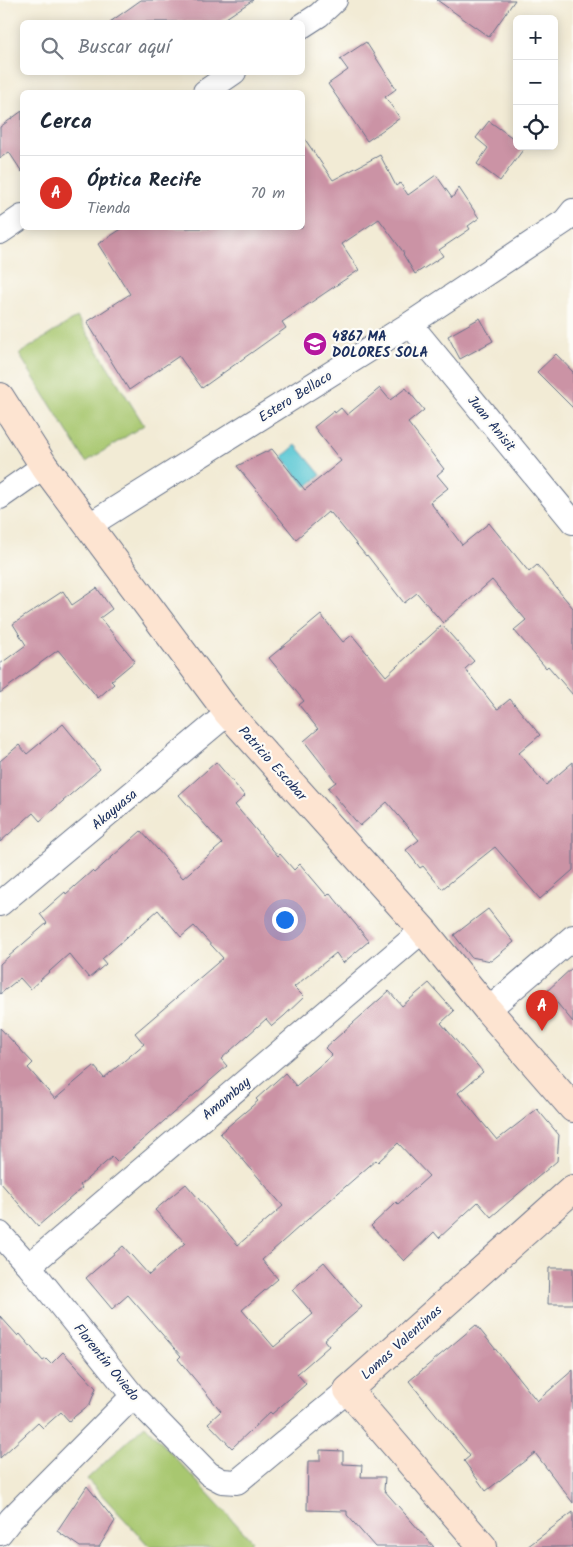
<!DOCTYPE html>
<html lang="es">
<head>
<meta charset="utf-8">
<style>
	:root { --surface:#fff; --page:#f2f2f3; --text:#1f2937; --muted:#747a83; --line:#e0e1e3; --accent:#d93025 }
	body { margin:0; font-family:Kalam,sans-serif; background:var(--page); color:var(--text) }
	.controls { position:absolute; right:15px; top:15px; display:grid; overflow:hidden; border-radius:8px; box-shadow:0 2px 12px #0003 }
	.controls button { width:45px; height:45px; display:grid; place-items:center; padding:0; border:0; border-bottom:1px solid var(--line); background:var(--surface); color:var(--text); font:25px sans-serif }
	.you { position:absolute; left:284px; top:919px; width:18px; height:18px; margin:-12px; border:4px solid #fff; border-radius:50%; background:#1a73e8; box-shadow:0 0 0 8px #1a73e833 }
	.badge { display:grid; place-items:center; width:32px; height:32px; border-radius:50%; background:var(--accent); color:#fff; font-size:16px; font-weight:700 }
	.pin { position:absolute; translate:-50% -41px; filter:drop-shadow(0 1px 2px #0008) }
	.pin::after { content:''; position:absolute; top:26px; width:18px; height:15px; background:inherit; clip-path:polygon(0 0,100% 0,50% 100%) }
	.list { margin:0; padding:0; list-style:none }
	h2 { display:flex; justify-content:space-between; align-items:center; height:65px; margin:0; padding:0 20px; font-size:21px }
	h2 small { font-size:16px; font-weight:400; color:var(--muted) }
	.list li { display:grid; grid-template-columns:32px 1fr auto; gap:15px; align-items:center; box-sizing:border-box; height:75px; padding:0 20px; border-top:1px solid var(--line) }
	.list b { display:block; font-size:19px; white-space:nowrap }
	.list p { margin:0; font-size:16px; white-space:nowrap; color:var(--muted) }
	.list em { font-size:16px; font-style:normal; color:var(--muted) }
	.icon { flex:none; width:28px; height:28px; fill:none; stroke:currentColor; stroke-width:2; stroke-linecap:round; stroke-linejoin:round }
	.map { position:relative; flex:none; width:573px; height:1547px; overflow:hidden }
	.search { position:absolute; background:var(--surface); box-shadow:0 2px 12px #0003; left:20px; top:20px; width:285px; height:55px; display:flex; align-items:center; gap:12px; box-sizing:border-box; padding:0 18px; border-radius:8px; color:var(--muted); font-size:19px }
	.panel { position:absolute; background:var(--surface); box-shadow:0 2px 12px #0003; left:20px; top:90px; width:285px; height:140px; border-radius:8px }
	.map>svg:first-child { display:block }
	.green { fill:#a8c76f; stroke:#627b66 }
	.water { fill:#5cc8d4; stroke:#3c7c99 }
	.building { fill:#cb93a5 }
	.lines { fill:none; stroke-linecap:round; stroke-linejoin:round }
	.street-casing { stroke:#667188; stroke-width:26 }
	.secondary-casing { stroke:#667188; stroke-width:30 }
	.street { stroke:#fff; stroke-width:24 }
	.secondary { stroke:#fde4d1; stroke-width:28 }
	.labels { text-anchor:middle; stroke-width:4.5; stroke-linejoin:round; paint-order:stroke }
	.poi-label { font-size:14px; font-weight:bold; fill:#1b2f5e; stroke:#fdfcf7; text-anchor:start }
	.street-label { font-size:14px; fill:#1b2f5e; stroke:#fdfcf7 }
</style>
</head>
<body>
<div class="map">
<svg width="573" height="1547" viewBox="0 0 573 1547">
	<rect width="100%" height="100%" fill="#fdfcf7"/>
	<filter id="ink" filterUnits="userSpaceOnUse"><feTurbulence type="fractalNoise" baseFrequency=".02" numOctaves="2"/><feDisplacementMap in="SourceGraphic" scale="10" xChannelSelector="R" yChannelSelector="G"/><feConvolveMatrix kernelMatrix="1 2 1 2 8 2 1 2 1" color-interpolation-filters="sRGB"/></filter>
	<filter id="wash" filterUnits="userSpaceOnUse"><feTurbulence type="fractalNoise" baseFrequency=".0096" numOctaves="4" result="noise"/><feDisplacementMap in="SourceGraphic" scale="20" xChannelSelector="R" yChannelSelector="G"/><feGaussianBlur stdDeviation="1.12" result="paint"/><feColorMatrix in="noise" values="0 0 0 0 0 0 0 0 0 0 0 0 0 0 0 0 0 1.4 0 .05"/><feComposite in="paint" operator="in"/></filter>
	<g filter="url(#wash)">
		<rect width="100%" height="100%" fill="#f2ebd5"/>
		<path class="green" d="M77 317 144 425 86 462 19 354Z
			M145 1425 252 1541 246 1547H150L87 1479Z"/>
		<path class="water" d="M296 445 321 475 306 487 282 457Z"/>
		<g id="blocks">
			<path class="building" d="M141 0H253L220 22H110Z
				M437 0H515L489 37Z
				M366 42 396 89 385 97 400 118 367 141 328 84 348 70 340 59Z
				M22 111V172L9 152 0 158V127Z
				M489 121 517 141V146L525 147 500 181 477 164 488 148 476 138Z
				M302 135 333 180 380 155 396 186 400 183 408 195 436 175 452 198 459 188 479 218 468 226 470 229 439 250 443 256 415 274 403 254 404 253 379 219 342 244 359 270 282 322 286 328 202 388 179 356 129 390 87 322 130 294 98 244 123 228H302Z
				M480 318 493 341 460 359 448 336Z
				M556 354 573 372V408L537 372Z
				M380 388 390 400 406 388 424 410 408 423 444 469 437 475 448 488 430 502 462 545 489 523 529 572 537 565 573 608V695L548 666 546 668 514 630 526 620 492 580 443 623 417 593 404 603 367 555 366 556 331 513 329 514 328 512 296 539 237 466 272 449 305 490 341 461 314 427 334 411 335 413 341 408 347 415Z
				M97 588 112 609 100 618 135 661 111 681 114 684 98 698 58 650 0 693V664L26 645 13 624 63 591 72 605Z
				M321 615 343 642 352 635 386 676 442 625 474 661 465 669 496 708 498 709 510 699 540 735 519 753 546 785 573 762V870L540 899 495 847 442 889 423 866 420 868 406 850 419 840 387 802 360 826 328 788 336 782 304 741 318 729 299 705 304 701 269 658Z
				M63 724 100 769 40 821 33 813 0 842V761L19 745 27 754Z
				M216 762 245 796 235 805 278 856 280 854 294 870 300 864 327 896 330 893 369 941 343 963 336 953 294 987 304 997 284 1016 272 1026 266 1019 221 1059 227 1066 117 1162 112 1157 80 1185 82 1188 38 1226 0 1182V1028L33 1063 28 1068 55 1099 94 1066 104 1078 144 1044 135 1033 223 958 194 926 181 937 158 910 102 959 106 964 89 978 69 954 30 989 20 978 0 994V964L47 923 40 914 65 892 66 894 92 871 94 873 141 831 183 878 222 844 179 795Z
				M488 909 514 942 491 961 471 957 454 935Z
				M573 967V1022L547 991Z
				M429 983 454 1011 441 1023 483 1072 458 1093 497 1140 537 1109 559 1135 557 1161 491 1217 478 1202 439 1238 434 1232 404 1261 371 1226 396 1202 398 1204 429 1176 398 1143 378 1162 376 1160 300 1226 262 1260 278 1279 242 1310 274 1347 313 1314 292 1290 324 1262 362 1307 324 1340 329 1346 297 1374 306 1384 272 1414 270 1412 232 1448 208 1423 221 1411 178 1359 181 1356 128 1295 112 1309 86 1278 123 1246 149 1275 185 1243 155 1210 186 1184 238 1245 283 1206 220 1133 258 1101 256 1099 285 1073 296 1086 332 1055 325 1048 389 991 402 1006Z
				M549 1268H573V1304H548Z
				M0 1316 18 1336 20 1334 43 1361 46 1359 51 1364 63 1352 96 1388 90 1404 69 1421 61 1412 43 1428 38 1423 0 1458Z
				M476 1325 537 1401 573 1370V1503L535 1453 486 1491 464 1461 470 1456 409 1381Z
				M320 1450 343 1451V1464L362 1465 361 1477H385L384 1490 434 1547H375L347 1515V1511L307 1510 308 1461H320Z
				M87 1486 115 1521 99 1547H80L57 1531Z
				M573 1512V1547H527Z"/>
		</g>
	</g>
	<g filter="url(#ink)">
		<use href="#blocks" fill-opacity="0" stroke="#667188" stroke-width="1"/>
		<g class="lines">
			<g class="street-casing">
				<path id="street" d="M302 26 319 15 335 0
					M205 92 234 72
					M0 232 22 217
					M410 324 573 522
					M0 497 44 466
					M88 526 410 324 565 221 573 211
					M0 904 228 713
					M488 1010 573 937
					M0 1234 29 1266 133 1396 209 1474 222 1481 237 1482 348 1390
					M29 1266 423 930
					M0 1533 11 1519 133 1396"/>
			</g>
			<g class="secondary-casing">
				<path id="secondary" d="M0 397 44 466 228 713 423 930 488 1010 573 1108
					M483 1547 348 1390 573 1189"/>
			</g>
			<use href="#street" class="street"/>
			<use href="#secondary" class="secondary"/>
		</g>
	</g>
	<defs>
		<g id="school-disc" transform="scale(1.25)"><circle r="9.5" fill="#b5179e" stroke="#fdfcf7"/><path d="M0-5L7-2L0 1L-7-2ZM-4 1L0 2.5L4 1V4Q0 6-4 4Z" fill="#fff"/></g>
	</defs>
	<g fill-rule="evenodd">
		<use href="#school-disc" x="315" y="344"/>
	</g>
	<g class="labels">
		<g class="poi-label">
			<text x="332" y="341">4867 MA<tspan x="332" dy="16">DOLORES SOLA</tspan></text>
		</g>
		<g class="street-label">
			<text transform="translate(295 396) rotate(-32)" y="5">Estero Bellaco</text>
			<text transform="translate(492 423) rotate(51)" y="5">Juan Anisit</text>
			<text transform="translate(273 763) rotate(48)" y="5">Patricio Escobar</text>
			<text transform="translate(114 809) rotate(-40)" y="5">Akayuasa</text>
			<text transform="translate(226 1098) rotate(-40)" y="5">Amambay</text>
			<text transform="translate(401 1342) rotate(-42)" y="5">Lomas Valentinas</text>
			<text transform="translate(107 1362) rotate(51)" y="5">Florentín Oviedo</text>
		</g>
	</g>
</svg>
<div class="controls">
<button>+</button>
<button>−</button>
<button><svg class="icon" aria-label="locate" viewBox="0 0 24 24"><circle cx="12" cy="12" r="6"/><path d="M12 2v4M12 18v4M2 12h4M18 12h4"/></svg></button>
</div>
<div class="you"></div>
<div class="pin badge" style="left:542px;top:1031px">A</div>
<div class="search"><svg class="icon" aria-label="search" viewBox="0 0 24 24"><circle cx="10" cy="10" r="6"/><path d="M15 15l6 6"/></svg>Buscar aquí</div>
<section class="panel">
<h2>Cerca<small></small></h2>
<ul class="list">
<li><span class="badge">A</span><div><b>Óptica Recife</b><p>Tienda</p></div><em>70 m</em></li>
</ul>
</section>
</div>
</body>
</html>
